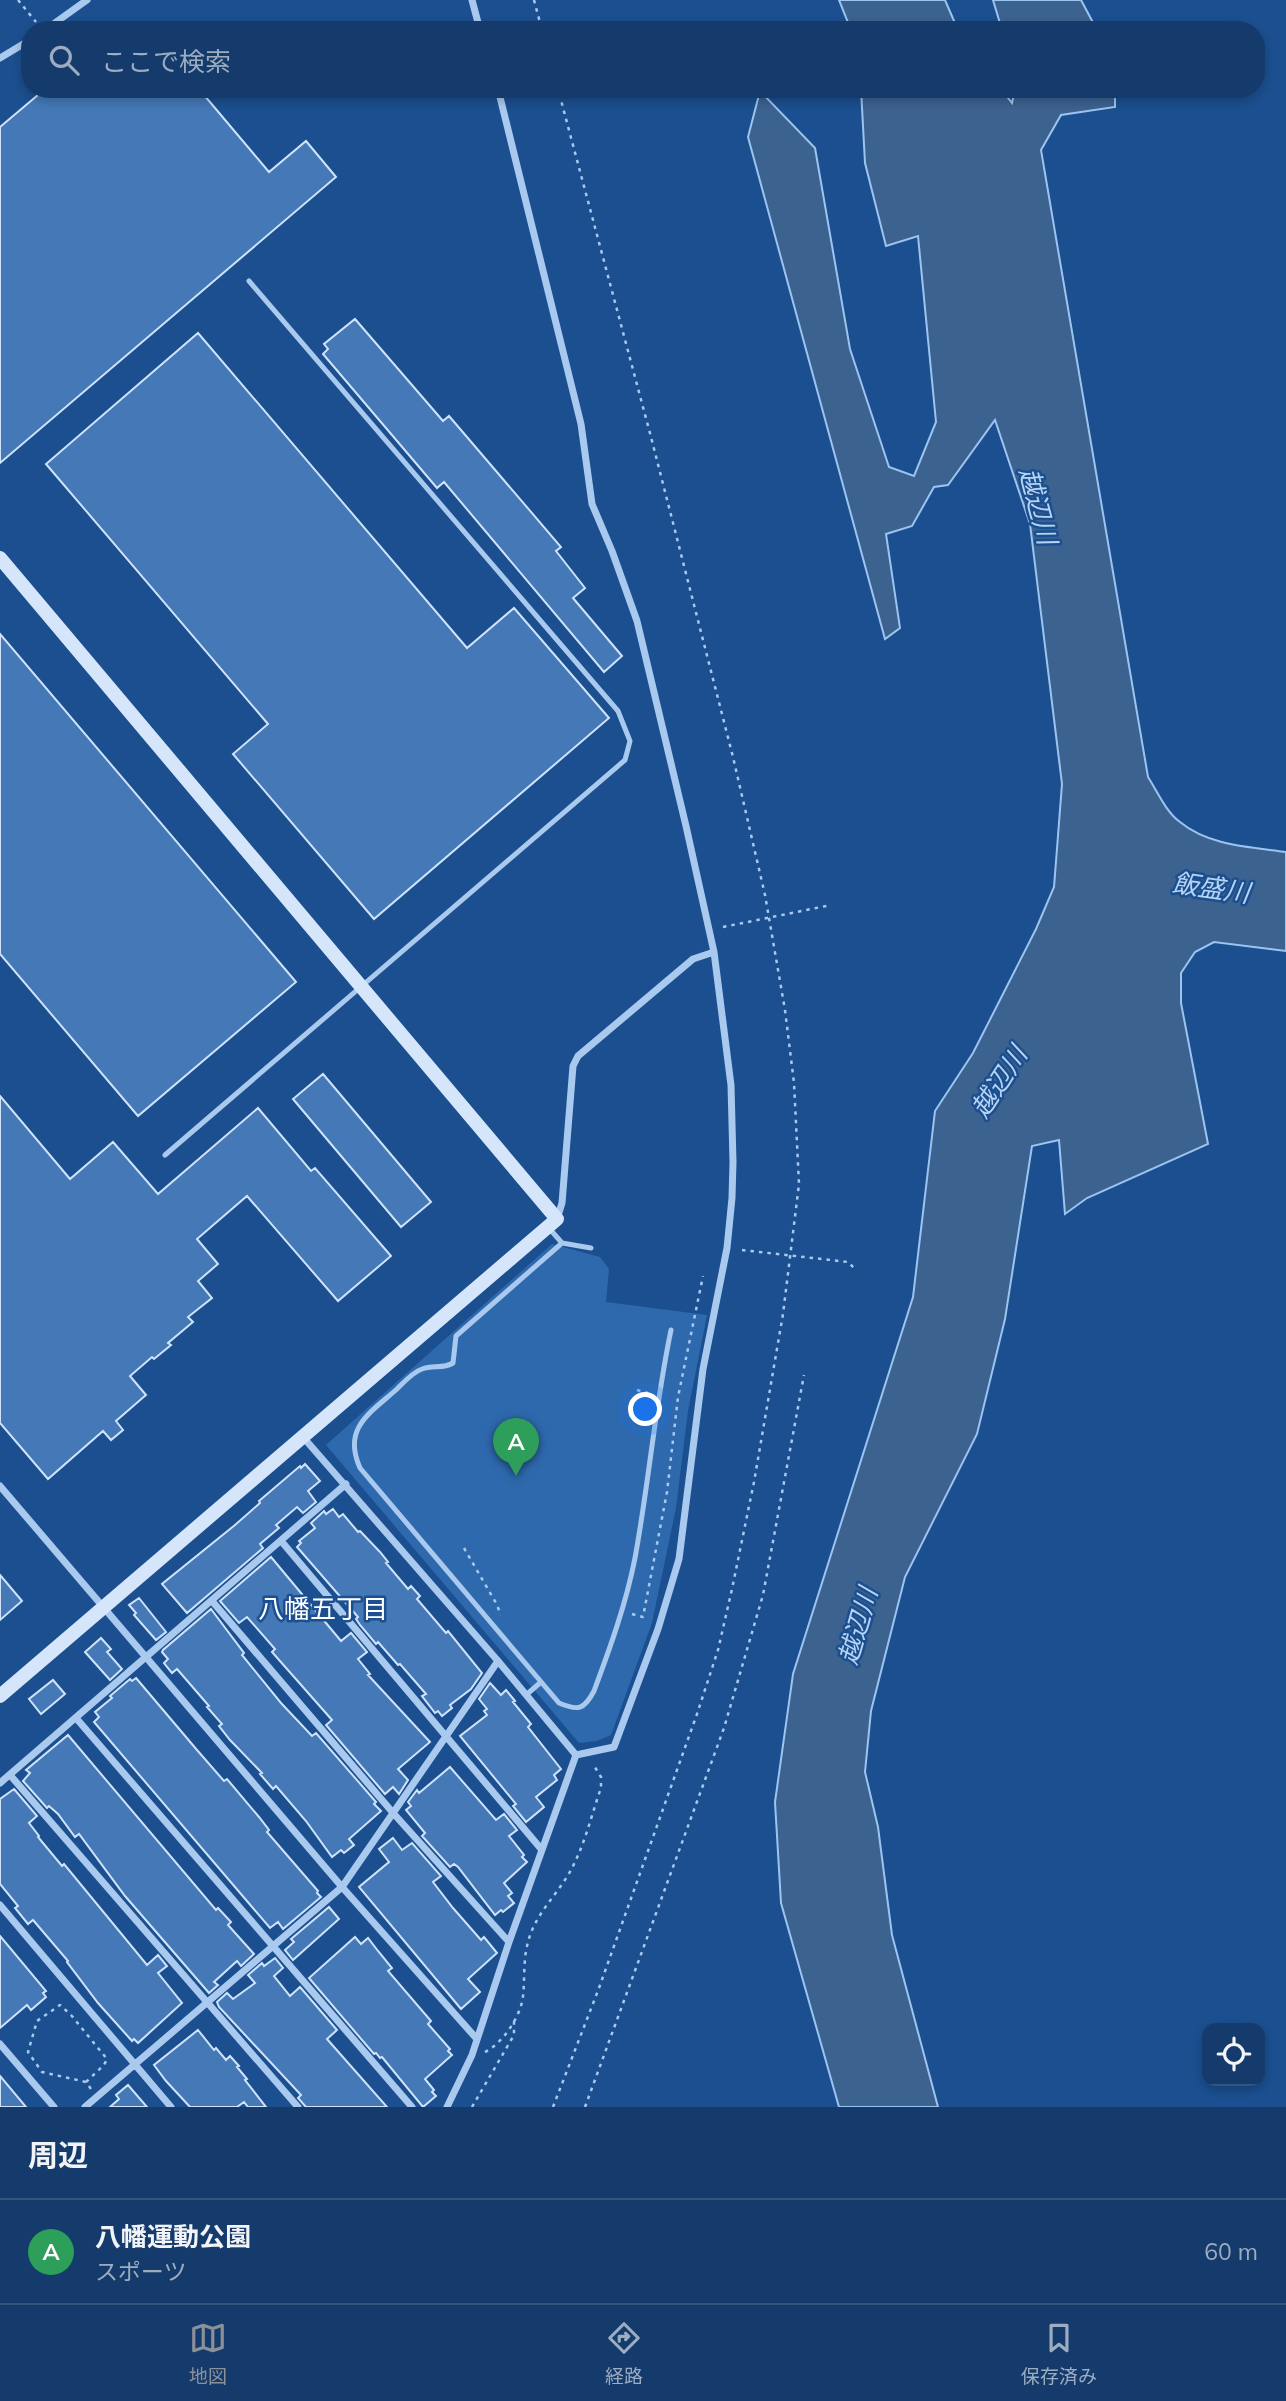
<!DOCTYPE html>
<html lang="ja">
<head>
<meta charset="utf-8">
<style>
	:root { --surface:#143b6b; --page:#1d4271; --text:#f1f3f6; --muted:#9dadc1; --line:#33557e; --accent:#8c9099 }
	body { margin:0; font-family:Mulish,"Noto Sans JP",sans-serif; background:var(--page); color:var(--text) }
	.controls { position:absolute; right:21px; bottom:21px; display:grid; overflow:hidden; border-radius:14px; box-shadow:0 4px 10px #0003 }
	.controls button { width:63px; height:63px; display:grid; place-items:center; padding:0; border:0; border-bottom:2px solid var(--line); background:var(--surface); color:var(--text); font:35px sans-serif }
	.you { position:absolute; left:646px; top:1410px; width:24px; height:24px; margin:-18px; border:5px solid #fff; border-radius:50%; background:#1a73e8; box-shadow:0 0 0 10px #1a73e833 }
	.badge { display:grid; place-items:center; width:46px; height:46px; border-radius:50%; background:var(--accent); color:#fff; font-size:23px; font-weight:700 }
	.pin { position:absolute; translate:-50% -58px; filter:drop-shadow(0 2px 4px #0008) }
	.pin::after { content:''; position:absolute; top:37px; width:24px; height:21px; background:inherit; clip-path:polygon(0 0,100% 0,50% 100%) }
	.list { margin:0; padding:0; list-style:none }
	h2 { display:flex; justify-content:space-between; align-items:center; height:91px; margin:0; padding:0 28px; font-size:30px }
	h2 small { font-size:23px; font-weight:400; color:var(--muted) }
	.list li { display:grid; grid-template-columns:46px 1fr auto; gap:21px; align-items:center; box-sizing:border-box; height:105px; padding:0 28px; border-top:2px solid var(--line) }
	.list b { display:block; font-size:26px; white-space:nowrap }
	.list p { margin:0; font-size:23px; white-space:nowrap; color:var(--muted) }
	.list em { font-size:23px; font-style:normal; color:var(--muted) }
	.icon { flex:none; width:38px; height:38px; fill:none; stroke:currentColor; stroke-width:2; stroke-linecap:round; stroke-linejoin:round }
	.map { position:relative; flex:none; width:1286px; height:2107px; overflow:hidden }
	.search { position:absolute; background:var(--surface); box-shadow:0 4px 10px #0003; left:21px; right:21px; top:21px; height:77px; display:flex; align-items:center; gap:18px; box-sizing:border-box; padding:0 24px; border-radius:28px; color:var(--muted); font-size:26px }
	.sheet { height:196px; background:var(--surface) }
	nav { display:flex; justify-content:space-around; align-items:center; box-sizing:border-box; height:98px; border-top:2px solid var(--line); background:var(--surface); font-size:19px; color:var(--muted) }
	nav a { display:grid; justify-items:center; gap:4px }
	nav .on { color:var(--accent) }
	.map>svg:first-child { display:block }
	.green { fill:#2e69ad }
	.water { fill:#3c6290; stroke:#9cc4f0; stroke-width:2 }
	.building { fill:#4478b7; stroke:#cfe3fa; stroke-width:2 }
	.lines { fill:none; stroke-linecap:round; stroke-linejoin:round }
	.path { stroke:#a9c9ee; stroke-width:2.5; stroke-dasharray:3.5 5; stroke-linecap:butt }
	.lane { stroke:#a9c9ee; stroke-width:5 }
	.street { stroke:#a9c9ee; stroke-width:7 }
	.secondary { stroke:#d6e6fa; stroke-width:14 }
	.labels { text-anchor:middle; stroke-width:5; stroke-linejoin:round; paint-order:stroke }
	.water-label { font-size:26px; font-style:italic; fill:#b5d3f5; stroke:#1b4f8f }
	.neighbourhood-label { font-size:26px; fill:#fff; stroke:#1b4f8f }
</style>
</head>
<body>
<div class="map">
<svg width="1286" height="2107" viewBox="0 0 1286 2107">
	<rect width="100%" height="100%" fill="#1b4f8f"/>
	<path class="green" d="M552 1244 600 1257 609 1269 606 1302 707 1315 688 1411 676 1508 652 1623 611 1735 597 1741 579 1743 326 1445Z"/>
	<path class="water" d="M839 0H945L958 30H851Z
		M993 0H1081L1097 30H1002Z
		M861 89H1001L1012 103 1015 89H1115V107L1061 115 1041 150 1148 777C1157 791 1166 812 1180 822 1209 846 1251 847 1286 852V951L1214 942 1195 952 1181 973V1003L1208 1144 1087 1198 1065 1214 1059 1140 1032 1146 1005 1319 977 1434 905 1577 871 1711 865 1772 878 1827 892 1935 938 2107H839L781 1903 775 1802 793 1674 913 1297 935 1111 973 1053 1036 929 1054 887 1062 784 1030 524 995 420 948 485 934 487 912 526 886 534 900 628 885 639 748 137 760 91 815 148 850 349 889 467 914 476 936 422 918 236 886 246 865 163Z"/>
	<path class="building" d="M45 89H199L269 172 306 141 336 177 0 463V127Z
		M355 319 443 421 449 416 561 547 556 551 585 588 573 598 622 656 604 672 444 482 437 488 323 354 328 349 324 344Z
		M198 333 467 648 514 608 609 718 374 919 233 754 268 724 46 464Z
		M0 634 296 982 138 1116 0 954Z
		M323 1074 431 1202 401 1227 293 1099Z
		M0 1096 70 1179 113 1142 158 1194 258 1108 311 1171 315 1168 391 1256 338 1301 247 1196 197 1239 218 1264 198 1281 212 1298 188 1317 193 1322 168 1343 171 1345 154 1359 152 1357 130 1376 146 1395 116 1421 123 1430 111 1440 103 1431 48 1479 0 1423Z
		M305 1464 320 1481 308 1491 316 1502 303 1513 297 1507 276 1525 279 1528 260 1544 263 1548 187 1613 162 1584 235 1525 260 1503 259 1501 300 1466 301 1468Z
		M333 1509 339 1517 343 1514 358 1532 360 1531 380 1552 388 1562 386 1563 408 1589 411 1586 420 1596 417 1599 446 1633 448 1631 482 1673 471 1689 450 1705 452 1708 442 1716 438 1711 435 1713 422 1696 426 1694 400 1664 398 1665 378 1642 376 1644 360 1625 356 1619 358 1617 297 1547 301 1543 299 1541 315 1528 311 1523 324 1511 326 1514Z
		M271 1557 341 1641 351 1633 367 1652 358 1659 370 1674 368 1675 430 1742 398 1769 408 1780 399 1794 393 1787 385 1794 326 1725 332 1720 272 1652 275 1649 247 1617 239 1623 220 1601Z
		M0 1575 22 1601 0 1620Z
		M139 1598 166 1632 156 1640 134 1615 136 1613 129 1605Z
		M211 1609 244 1653 242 1655 281 1703 312 1736 316 1733 376 1802 374 1804 381 1811 349 1839 354 1845 344 1853 341 1850 332 1857 306 1821 276 1786 273 1789 260 1774 262 1773 230 1740 219 1726 222 1724 207 1707 209 1706 177 1669 172 1673 164 1663 168 1659 162 1652 163 1650Z
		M101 1638 111 1649 107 1652 122 1669 110 1680 85 1652Z
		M136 1678 197 1750 224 1781 227 1779 259 1817 269 1830 267 1832 318 1891 317 1893 321 1897 283 1929 278 1922 270 1928 94 1722 99 1717 95 1712 112 1698 110 1696 130 1679 132 1681Z
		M53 1680 65 1694 41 1714 29 1699Z
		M490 1683 501 1695 506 1690 515 1701 513 1702 531 1724 528 1727 561 1769 554 1775 557 1780 536 1797 544 1807 526 1822 513 1806 516 1804 460 1736 487 1715 484 1711 487 1709 479 1699Z
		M68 1735 216 1910 218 1908 231 1922 228 1925 254 1954 241 1966 237 1961 214 1982 218 1985 209 1993 125 1896 79 1834 75 1837 58 1814 49 1806 47 1808 23 1781 30 1773 26 1770Z
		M450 1767 496 1820 504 1814 517 1830 509 1836 524 1855 522 1857 527 1862 504 1883 512 1893 508 1896 514 1903 503 1912 501 1910 495 1915 458 1867 454 1864 450 1867 422 1836 425 1833 406 1810 411 1806 408 1802 417 1790 419 1793Z
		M14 1789 37 1816 29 1823 39 1836 38 1837 62 1866 64 1864 147 1965 158 1955 167 1966 158 1973 182 2003 138 2043 134 2039 132 2041 98 2003 67 1962 68 1961 33 1920 28 1924 15 1908 18 1906 0 1884V1799Z
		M393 1838 402 1850 412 1843 441 1876 433 1882 453 1908 481 1940 484 1937 497 1953 468 1979 480 1992 461 2009 359 1887 389 1862 379 1849Z
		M329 1907 339 1919 293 1960 285 1950 294 1942 291 1939Z
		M0 1936 46 1991 43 1993 46 1997 31 2010 27 2005 0 2028Z
		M355 1937 361 1944 368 1938 378 1951 392 1968 388 1971 431 2021 428 2024 450 2049 448 2051 452 2055 425 2079 434 2090 432 2092 436 2096 423 2107 382 2057 380 2058 376 2053 374 2054 309 1978Z
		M275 1958 283 1968 274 1976 290 1996 300 1987 337 2030 327 2039 387 2107H306L298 2098 301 2095 219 2007 217 2002 227 1993 233 1999 255 1983 248 1975 262 1963 264 1966Z
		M198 2030 214 2050 216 2048 226 2060 230 2056 239 2066 237 2067 247 2079 245 2080 266 2107H248L244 2102 237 2107H190L166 2081 154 2065Z
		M0 2076 26 2107H0Z
		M128 2085 147 2107H110L119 2099 116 2095Z"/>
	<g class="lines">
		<path class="path" d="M18 0 36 22
			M534 0 542 30
			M723 927 831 905
			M742 1250 848 1262 854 1268
			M637 1390 648 1393
			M464 1548 496 1603 501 1615
			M632 1614 643 1617 667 1492 678 1397 703 1276
			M485 2052C503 2043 521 2016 523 1996 525 1978 523 1960 528 1942 536 1911 561 1892 574 1864 586 1840 592 1813 601 1788V1777L593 1764
			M86 2082 104 2065 107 2059 71 2015 60 2005 37 2021 28 2052 42 2072 86 2082 91 2089
			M472 2107 514 2035V2021
			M553 2107 599 1988 697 1714 718 1650 732 1589 754 1482 783 1314 799 1184 794 1083 785 1010 765 895 733 757 651 437 558 89
			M585 2107 724 1728 763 1595 804 1375"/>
		<path class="lane" d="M165 1155 625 760 630 741 618 711 249 281
			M548 1227 562 1243
			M591 1248 562 1243 456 1336 453 1363C443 1369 433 1365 422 1369 413 1372 404 1382 397 1389 370 1413 342 1428 360 1468L559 1703C578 1711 584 1710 594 1691 610 1648 626 1604 635 1558 649 1482 655 1406 671 1330
			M526 1695 541 1682"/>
		<path class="street" d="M472 0 480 30
			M45 30 87 0
			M0 58 30 40
			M498 89 581 424 592 504 612 551 637 621 686 826 714 952 731 1085 733 1162 732 1198 727 1248 703 1369 679 1559 658 1629 614 1747 576 1755
			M557 1219 562 1203 573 1066 578 1056 693 959 714 952
			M303 1437 498 1661 576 1755 509 1942 472 2055 447 2107
			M0 1486 342 1887 476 2038
			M282 1542 542 1850
			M212 1601 394 1814 509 1942
			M76 1718 412 2107
			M10 1775 298 2107
			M0 1783 346 1484
			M0 1905 171 2107
			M0 2044 54 2107
			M85 2107 342 1887 498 1661"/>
		<path class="secondary" d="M0 558 557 1219 0 1696"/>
	</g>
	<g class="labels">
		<g class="water-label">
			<text transform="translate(1038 506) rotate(75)" y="9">越辺川</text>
			<text transform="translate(1211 888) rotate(8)" y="9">飯盛川</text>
			<text transform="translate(999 1082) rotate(-57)" y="9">越辺川</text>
			<text transform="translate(858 1626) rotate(-74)" y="9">越辺川</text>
		</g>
		<g class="neighbourhood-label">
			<text x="323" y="1618">八幡五丁目</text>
		</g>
	</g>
</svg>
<div class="controls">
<button><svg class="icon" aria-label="locate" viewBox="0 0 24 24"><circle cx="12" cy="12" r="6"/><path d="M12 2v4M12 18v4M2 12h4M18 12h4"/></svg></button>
</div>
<div class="you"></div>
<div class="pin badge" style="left:516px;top:1476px;background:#2e9e5b">A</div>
<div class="search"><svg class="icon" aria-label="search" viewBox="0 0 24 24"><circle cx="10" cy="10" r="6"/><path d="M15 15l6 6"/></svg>ここで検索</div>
</div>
<section class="sheet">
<h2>周辺<small></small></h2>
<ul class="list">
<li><span class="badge" style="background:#2e9e5b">A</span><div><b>八幡運動公園</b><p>スポーツ</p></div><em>60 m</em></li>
</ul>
</section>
<nav>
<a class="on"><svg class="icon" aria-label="map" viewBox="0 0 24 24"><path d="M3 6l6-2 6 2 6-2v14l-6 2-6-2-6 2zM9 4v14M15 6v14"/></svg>地図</a>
<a><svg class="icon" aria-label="directions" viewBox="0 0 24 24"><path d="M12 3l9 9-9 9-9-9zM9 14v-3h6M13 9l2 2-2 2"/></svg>経路</a>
<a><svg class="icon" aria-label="saved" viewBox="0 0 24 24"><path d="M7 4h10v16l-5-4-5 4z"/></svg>保存済み</a>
</nav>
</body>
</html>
